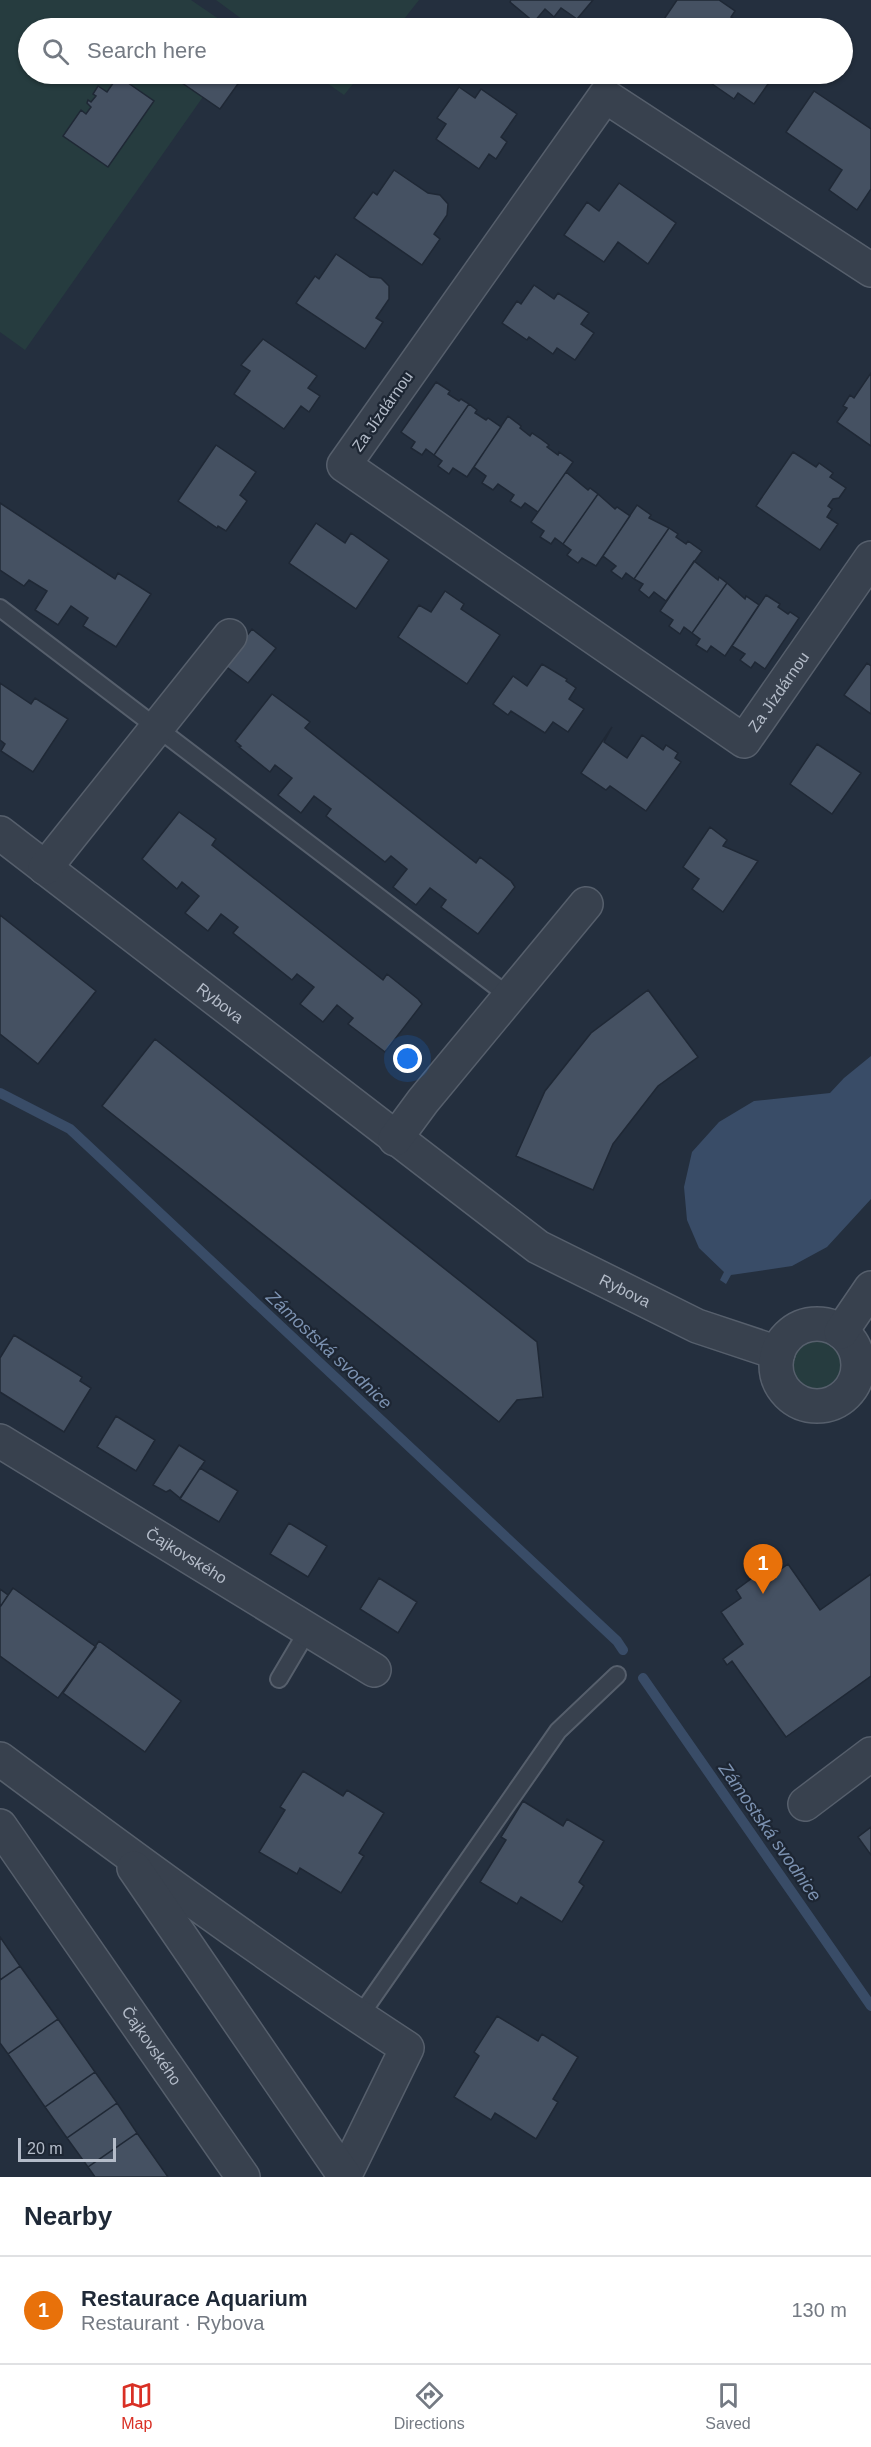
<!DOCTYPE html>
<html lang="en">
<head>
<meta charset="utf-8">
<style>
	:root { --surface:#fff; --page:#f6f6f7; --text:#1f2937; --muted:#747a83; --line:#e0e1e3; --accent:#d93025 }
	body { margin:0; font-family:Helvetica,sans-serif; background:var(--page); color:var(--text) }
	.scale { position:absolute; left:18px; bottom:15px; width:98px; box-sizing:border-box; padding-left:6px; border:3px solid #b4bcc9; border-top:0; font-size:16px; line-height:21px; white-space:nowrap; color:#b4bcc9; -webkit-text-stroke:4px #1d2633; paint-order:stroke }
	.you { position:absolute; left:408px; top:1059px; width:21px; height:21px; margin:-15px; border:4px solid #fff; border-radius:50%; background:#1a73e8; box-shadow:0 0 0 9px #1a73e833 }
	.badge { display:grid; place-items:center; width:39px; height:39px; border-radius:50%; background:var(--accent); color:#fff; font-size:20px; font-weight:700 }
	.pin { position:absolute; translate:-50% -50px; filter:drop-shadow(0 2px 3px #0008) }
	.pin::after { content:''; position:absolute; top:32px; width:21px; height:18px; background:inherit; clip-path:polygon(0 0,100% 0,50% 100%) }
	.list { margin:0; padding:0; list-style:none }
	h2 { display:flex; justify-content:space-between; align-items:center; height:78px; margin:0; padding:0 24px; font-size:26px }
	h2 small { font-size:20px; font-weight:400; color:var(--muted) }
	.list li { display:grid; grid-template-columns:39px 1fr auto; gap:18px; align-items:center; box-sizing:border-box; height:108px; padding:0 24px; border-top:2px solid var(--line) }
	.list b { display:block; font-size:22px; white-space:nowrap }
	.list p { margin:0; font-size:20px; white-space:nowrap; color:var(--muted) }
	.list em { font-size:20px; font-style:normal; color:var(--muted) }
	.icon { flex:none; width:33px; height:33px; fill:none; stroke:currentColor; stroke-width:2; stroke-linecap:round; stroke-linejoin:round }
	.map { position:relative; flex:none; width:871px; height:2177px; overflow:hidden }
	.search { position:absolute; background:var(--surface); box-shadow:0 2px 4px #0004; left:18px; right:18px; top:18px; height:66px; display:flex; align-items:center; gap:15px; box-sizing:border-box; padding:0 21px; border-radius:33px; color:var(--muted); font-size:22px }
	.sheet { height:186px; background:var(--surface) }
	nav { display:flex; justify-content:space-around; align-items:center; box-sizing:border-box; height:84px; border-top:2px solid var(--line); background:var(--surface); font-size:16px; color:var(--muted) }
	nav a { display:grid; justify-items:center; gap:3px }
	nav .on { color:var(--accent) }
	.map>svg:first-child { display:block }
	.green { fill:#263c3f }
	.water { fill:#394c67 }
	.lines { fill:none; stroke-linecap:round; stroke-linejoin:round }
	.stream { stroke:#394c67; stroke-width:10 }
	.building { fill:#455162; stroke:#1f2835; stroke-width:1.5 }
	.lane-casing { stroke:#565f6c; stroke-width:20 }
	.street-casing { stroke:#565f6c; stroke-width:36 }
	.lane { stroke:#38414e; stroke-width:16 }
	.street { stroke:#38414e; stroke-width:33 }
	.labels { text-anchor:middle; stroke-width:4.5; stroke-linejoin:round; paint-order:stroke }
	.street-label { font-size:16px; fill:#b4bcc9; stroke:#1d2633 }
	.water-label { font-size:18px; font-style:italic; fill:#7c92b1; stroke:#1d2633 }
</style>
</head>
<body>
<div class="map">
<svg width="871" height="2177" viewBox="0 0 871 2177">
	<rect width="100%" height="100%" fill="#242f3e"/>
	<path class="green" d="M0 0H191L232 28H28V74H219L25 350 0 332Z
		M216 0H419L397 28H254Z
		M314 74H361L344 95Z
		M792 1366a25 25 0 1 1 50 0a25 25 0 1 1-50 0Z"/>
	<path class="water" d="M871 1056V1199L827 1247 792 1266 731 1275 726 1284 720 1280 724 1272 699 1248 687 1220 684 1187 692 1152 719 1122 754 1101 830 1093 844 1078Z"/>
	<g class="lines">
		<path class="stream" d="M0 1093 70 1129 617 1641 623 1650
			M643 1678 871 2006"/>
	</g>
	<path class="building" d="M511 0H593L577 19 561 8 554 17 545 9 534 22 510 2Z
		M677 0H719L735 11 731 17 743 25 747 19 761 28H666L660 25Z
		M186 19 200 28H179Z
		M169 74H245L220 109Z
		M675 74H692L687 82Z
		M710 74H775L754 104 738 93 734 99 705 79Z
		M118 76 154 101 108 167 63 136 81 110 86 114 91 107 87 103 88 100 91 102 96 96 93 94 98 86 107 92Z
		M459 87 475 98 481 89 517 114 501 137 507 142 496 159 489 154 479 169 436 139 446 124 437 118Z
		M814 91 871 129V189L857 210 829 190 842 170 786 132Z
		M394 170 428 193 440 195 448 204 447 215 434 234 440 239 422 265 354 218 373 192 377 195Z
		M619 183 676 223 648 264 618 242 604 262 564 235 587 202 599 211Z
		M336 254 370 277 381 278 389 286V299L376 318 383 322 365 349 296 303 315 276 319 279Z
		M534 285 554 299 558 293 589 313 581 324 594 333 575 360 557 348 553 354 529 337 527 340 502 323 517 301 521 304Z
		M263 339 317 376 308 388 320 396 309 412 301 406 284 429 234 394 250 371 241 365Z
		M871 373V446L837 422 847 408 843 406 850 395 854 398Z
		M436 382 450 391 448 394 459 401 461 399 469 404 434 455 426 449 422 455 411 448 415 442 401 432Z
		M469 404 477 410 475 413 486 420 488 418 501 427 467 477 453 468 449 474 438 466 442 461 434 455Z
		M508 416 521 426 520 428 530 436 532 433 541 439 549 445 547 447 558 455 559 452 573 462 538 512 525 503 521 508 510 501 514 495 498 484 493 490 482 483 486 476 474 467Z
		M216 445 256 472 240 495 247 501 226 531 218 526 217 528 178 501Z
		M793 452 816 467 819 463 833 473 830 477 846 488 839 498 833 499 828 506 832 509 827 517 838 524 820 550 756 506Z
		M566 472 588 490 590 488 598 494 563 544 555 538 551 544 540 537 544 531 531 522Z
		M598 494 615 509 617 507 630 516 596 566 582 558 578 563 567 555 571 550 563 544Z
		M0 503 115 579 118 573 151 594 116 647 83 626 88 618 71 606 58 625 35 610 47 591 29 580 24 586 0 570Z
		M637 505 651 515 649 518 669 528 634 579 626 573 622 579 611 571 616 566 603 556Z
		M316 523 345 543 351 533 389 560 356 609 289 563Z
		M669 528 678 534 676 537 686 544 688 541 702 551 666 601 654 592 649 598 639 590 643 584 634 579Z
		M694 561 718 580 719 577 727 583 692 633 684 627 680 634 669 626 673 620 660 611Z
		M727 583 745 599 746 596 759 605 725 656 711 646 707 652 696 645 700 639 692 633Z
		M445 591 464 604 461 609 500 635 467 684 398 637 419 605 431 612Z
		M766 595 780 604 778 607 788 614 790 612 799 618 765 669 755 662 751 668 740 660 745 654 732 646Z
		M252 629 276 648 248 683 224 665Z
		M867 663 871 666V714L844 695Z
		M542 664 567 679 566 681 576 688 569 699 584 709 568 732 553 722 545 733 511 711 508 715 493 704 513 676 527 686Z
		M0 683 31 704 35 698 68 719 33 772 1 751 5 744 0 740Z
		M272 694 310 722 305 728 476 863 480 857 511 881 515 887 478 934 441 907 446 900 430 888 416 905 393 887 407 869 391 856 385 862 326 816 331 809 314 796 301 813 278 795 292 778 275 765 270 772 239 747 241 746 235 741Z
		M612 727 604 742 627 758 642 735 663 750 666 745 678 753 675 758 681 762 646 811 610 786 606 790 581 773Z
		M817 744 861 773 832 814 790 784Z
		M179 812 216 839 212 845 383 980 387 974 418 999 422 1004 385 1052 348 1024 353 1018 337 1005 323 1022 300 1004 314 987 297 974 292 980 233 933 238 927 221 914 208 931 185 913 199 896 182 882 177 889 142 859Z
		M710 827 727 840 723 846 758 861 723 912 692 889 699 879 683 867Z
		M0 915 96 991 38 1064 0 1034Z
		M648 990 698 1057 658 1086 613 1144 593 1190 516 1156 545 1091 591 1033Z
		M155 1039 537 1342 543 1397 517 1400 499 1422 102 1106Z
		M14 1335 82 1377 80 1381 91 1388 64 1432 0 1392V1358Z
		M116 1416 155 1440 136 1471 97 1447Z
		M179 1445 205 1461 180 1498 170 1490 166 1492 153 1485Z
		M200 1468 238 1491 219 1522 180 1499Z
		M289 1523 327 1546 308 1577 270 1554Z
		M788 1564 820 1610 871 1574V1676L786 1737 732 1661 727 1665 723 1659 743 1644 721 1612 741 1598 736 1590 759 1573 765 1581Z
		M379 1578 417 1602 398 1633 360 1609Z
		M13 1588 96 1647 58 1698 0 1656V1607Z
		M0 1589 8 1595 0 1607Z
		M99 1641 181 1701 145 1752 63 1693Z
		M303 1771 343 1796 347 1790 384 1813 359 1853 364 1856 341 1893 300 1868 297 1874 259 1852 285 1810 280 1807Z
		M523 1801 563 1826 567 1819 604 1841 579 1882 584 1886 562 1922 521 1897 517 1904 480 1882 506 1840 501 1837Z
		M871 1827V1855L858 1837Z
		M0 1937 20 1966 0 1980Z
		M20 1966 58 2019 8 2054 0 2043V1980Z
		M497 2016 538 2041 542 2034 578 2057 553 2099 558 2102 536 2139 495 2113 491 2120 454 2097 479 2056 474 2052Z
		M58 2019 95 2072 45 2107 8 2054Z
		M95 2072 117 2103 67 2138 45 2107Z
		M117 2103 137 2133 88 2167 67 2138Z
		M137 2133 168 2177H95L88 2167Z"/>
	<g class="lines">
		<g class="lane-casing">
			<path id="lane" d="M0 608 510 997
				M279 1679 308 1630
				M359 2017 558 1731 617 1675"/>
		</g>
		<g class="street-casing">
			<g id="street">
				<path id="s1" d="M871 270 605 96 344 465 744 741 871 558"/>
				<path id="s2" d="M0 833 538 1247 697 1326 778 1353"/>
				<path d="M45 868 230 636"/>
				<path d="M395 1139 423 1101 586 904"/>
				<circle cx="817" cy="1365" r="41"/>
				<path d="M841 1332 871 1288"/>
				<path id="s3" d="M0 1441 374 1670"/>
				<path d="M0 1759C133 1858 267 1957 407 2048L344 2177"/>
				<path d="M805 1804 871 1754"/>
				<path id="s4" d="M0 1826 243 2177"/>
				<path d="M134 1868 344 2175"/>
			</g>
		</g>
		<use href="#lane" class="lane"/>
		<use href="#street" class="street"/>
	</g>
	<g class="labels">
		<g class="street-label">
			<text transform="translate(382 411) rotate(-55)" y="6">Za Jízdárnou</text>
			<text dy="6" stroke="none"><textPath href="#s1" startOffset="1316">Za Jízdárnou</textPath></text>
			<text dy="6" stroke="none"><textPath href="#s2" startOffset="278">Rybova</textPath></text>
			<text dy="6" stroke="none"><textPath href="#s2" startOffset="776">Rybova</textPath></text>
			<text dy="6" stroke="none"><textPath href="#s3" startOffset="219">Čajkovského</textPath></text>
			<text dy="6" stroke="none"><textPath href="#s4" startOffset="267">Čajkovského</textPath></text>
		</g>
		<g class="water-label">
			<text transform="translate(329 1350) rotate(43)" y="6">Zámostská svodnice</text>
			<text transform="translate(770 1832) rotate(55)" y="6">Zámostská svodnice</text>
		</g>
	</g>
</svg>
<div class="scale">20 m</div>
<div class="you"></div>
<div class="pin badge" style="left:763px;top:1594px;background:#e8710a">1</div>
<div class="search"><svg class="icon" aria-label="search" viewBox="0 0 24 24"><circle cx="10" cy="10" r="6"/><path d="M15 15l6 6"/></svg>Search here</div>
</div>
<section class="sheet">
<h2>Nearby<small></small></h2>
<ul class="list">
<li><span class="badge" style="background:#e8710a">1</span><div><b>Restaurace Aquarium</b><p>Restaurant · Rybova</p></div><em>130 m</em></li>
</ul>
</section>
<nav>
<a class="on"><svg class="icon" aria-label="map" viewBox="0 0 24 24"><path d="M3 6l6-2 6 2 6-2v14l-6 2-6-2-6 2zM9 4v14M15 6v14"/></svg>Map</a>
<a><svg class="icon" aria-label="directions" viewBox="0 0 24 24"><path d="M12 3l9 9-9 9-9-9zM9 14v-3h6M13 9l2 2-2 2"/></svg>Directions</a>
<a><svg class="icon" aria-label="saved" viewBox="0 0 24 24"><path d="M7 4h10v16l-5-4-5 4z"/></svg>Saved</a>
</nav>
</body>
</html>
